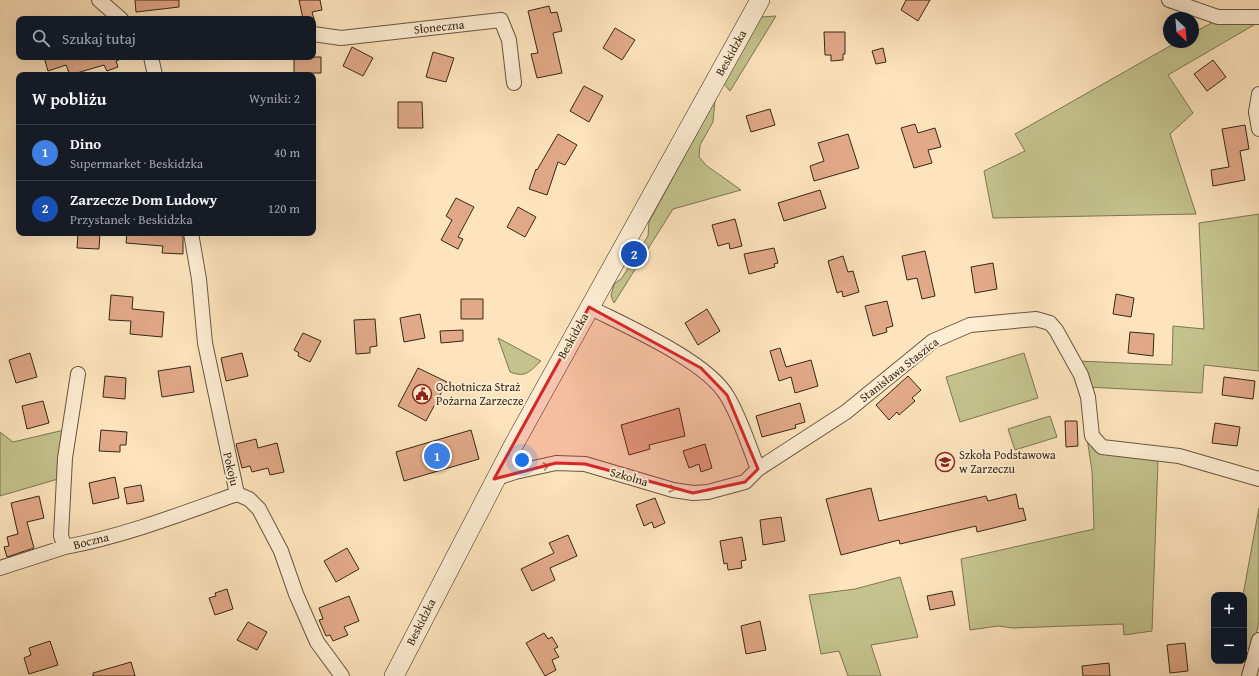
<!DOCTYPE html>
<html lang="pl">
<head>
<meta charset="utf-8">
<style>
	:root { --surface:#171b24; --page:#20242c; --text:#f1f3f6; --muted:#9ea1a6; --line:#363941; --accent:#c59692 }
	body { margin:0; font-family:"Gentium Book Plus",serif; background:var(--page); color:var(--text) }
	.controls { position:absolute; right:12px; bottom:12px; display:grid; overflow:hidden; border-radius:8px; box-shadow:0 4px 16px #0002 }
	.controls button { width:36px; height:36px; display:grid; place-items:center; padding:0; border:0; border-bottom:1px solid var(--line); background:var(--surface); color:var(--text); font:20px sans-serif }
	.compass { position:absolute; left:1163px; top:12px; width:36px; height:36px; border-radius:50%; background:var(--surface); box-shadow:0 4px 16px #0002; rotate:154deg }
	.you { position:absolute; left:522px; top:460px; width:14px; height:14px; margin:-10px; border:3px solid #fff; border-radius:50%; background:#1a73e8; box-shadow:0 0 0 6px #1a73e833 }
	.badge { display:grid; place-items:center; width:26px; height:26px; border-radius:50%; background:var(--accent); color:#fff; font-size:13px; font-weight:700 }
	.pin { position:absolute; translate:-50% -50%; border:2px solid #fff; box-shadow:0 1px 4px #0006 }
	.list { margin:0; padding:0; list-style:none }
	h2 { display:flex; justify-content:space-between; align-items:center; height:52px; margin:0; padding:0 16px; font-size:17px }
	h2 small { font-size:13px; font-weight:400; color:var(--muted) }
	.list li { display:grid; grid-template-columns:26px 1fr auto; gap:12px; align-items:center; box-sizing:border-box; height:56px; padding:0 16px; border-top:1px solid var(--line) }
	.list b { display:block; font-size:15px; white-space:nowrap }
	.list p { margin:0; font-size:13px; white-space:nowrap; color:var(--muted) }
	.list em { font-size:13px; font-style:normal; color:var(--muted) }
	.icon { flex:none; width:22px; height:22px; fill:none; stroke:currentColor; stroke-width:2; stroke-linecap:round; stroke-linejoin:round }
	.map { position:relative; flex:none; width:1259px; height:676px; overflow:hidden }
	.search { position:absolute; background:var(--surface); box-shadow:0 4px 16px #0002; left:16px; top:16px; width:300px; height:44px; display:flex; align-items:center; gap:10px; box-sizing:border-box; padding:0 14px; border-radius:8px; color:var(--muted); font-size:15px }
	.panel { position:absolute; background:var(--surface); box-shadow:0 4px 16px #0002; left:16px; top:72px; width:300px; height:164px; border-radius:8px }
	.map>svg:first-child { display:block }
	.green { fill:#c4c38d; stroke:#7e7652 }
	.building { fill:#e2a988; stroke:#372816 }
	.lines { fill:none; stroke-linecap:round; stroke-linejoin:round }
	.street-casing { stroke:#685740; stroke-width:16 }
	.secondary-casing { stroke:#372816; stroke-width:20 }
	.street { stroke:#feedd3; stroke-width:14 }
	.secondary { stroke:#feedd3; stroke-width:19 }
	.oneway { stroke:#9a8a74 }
	.marked { fill:#d62828; fill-opacity:0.2; stroke:#d62828; stroke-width:3; stroke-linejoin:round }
	.labels { text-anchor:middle; stroke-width:4; stroke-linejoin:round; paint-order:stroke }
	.street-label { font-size:12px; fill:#372816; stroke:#feedd3 }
	.poi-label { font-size:12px; fill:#372816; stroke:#feedd3; text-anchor:start }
</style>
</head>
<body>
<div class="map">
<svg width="1259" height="676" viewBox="0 0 1259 676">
	<rect width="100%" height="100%" fill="#fde4bc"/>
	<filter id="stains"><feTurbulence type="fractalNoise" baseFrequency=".005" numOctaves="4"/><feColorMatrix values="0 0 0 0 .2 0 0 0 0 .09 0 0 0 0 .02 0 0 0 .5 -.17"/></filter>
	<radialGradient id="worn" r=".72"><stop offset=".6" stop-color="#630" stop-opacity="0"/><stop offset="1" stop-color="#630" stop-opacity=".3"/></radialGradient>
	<path class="green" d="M776 16 730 91 724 84 761 17Z
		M1217 20 1259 22 1168 75 1193 113 1170 134 1196 214 993 218 984 171 1025 151 1015 134 1177 42H1193V33Z
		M715 100 713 122 700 145 699 157 707 166 741 190 673 209 614 303 611 296 614 284 622 278 648 236 649 222Z
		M1259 214V371L1204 365 1202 393 1087 387 1077 361 1172 365 1173 326 1204 329 1199 223Z
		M498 338 541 361C529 372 526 378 510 372Z
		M1024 353 1038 398 960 422 946 377Z
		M1050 416 1057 437 1015 450 1008 429Z
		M64 430 58 479 0 496V432L13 442Z
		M1087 438 1158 460 1152 631 1124 635 1123 624 1013 628 998 626 970 630 961 559 1094 529 1092 471Z
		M1259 508V621L1253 650 1244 647 1243 595Z
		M900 577 918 637 871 645 881 676H848L839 651 821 654 809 595 855 589Z"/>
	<path class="building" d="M135 0H179V7L136 12Z
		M299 0H320L322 10 312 12 314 19H303Z
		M906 0H930L918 21 901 10Z
		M549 6 551 13 557 12 562 31 553 33 562 73 537 78 531 54 538 53 528 11Z
		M615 28 635 40 622 60 603 48Z
		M824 32H845V54H843V60L831 61V55H825Z
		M352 47 373 58 363 76 343 66Z
		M883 48 886 62 876 64 872 51Z
		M433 52 454 58 446 82 426 77Z
		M44 57H121V59L116 61 118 67 107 71 104 65 70 75 66 65 48 71Z
		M294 57H321V73H294Z
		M1213 60 1226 77 1207 91 1194 74Z
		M584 86 603 96 589 122 570 111Z
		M398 102H422L423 128H398Z
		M770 109 775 125 751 132 746 116Z
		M915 124 918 133 935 128 941 147 928 150 932 163 914 168 901 128Z
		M1245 125 1249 149 1240 151 1245 180 1213 186 1211 170 1229 167 1222 129Z
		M558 134 577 145 565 165 558 162 547 195 529 189 536 169 537 170Z
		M848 134 859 168 814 181 810 166 824 161 818 143Z
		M820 190 826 208 784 221 778 203Z
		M456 198 474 207 458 237 463 239 458 249 441 240 452 220 446 216Z
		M518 207 536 217 525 237 507 227Z
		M735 219 742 246 730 249 729 243 718 246 712 225Z
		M78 233H100L99 249 77 248Z
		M127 233H183V254L162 253 163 246 126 243Z
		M774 248 778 263 774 264 775 267 749 274 744 254Z
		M925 251 935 296 922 299 917 278 907 280 902 256Z
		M843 256 848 272 853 271 859 292 843 297 842 291 837 293 828 261Z
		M993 263 997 289 975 293 971 267Z
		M1116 294 1134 298 1131 317 1113 314Z
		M111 295 133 297 132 309 164 312 162 337 130 334 131 321 109 320Z
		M461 299H483V319H461Z
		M887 301 893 326 886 328 887 332 873 336 865 306Z
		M707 309 720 331 698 345 685 323Z
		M420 314 425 338 404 342 400 318Z
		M375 319 377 346 370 347V353L356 354 354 320Z
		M463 330V341L441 343 440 331Z
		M1130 332 1154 334 1153 356 1128 353Z
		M303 333 321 341 310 362 298 356 299 353 294 350Z
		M780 348 786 367 811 360 818 386 795 393 791 377 779 381 770 351Z
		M30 353 37 377 16 383 9 360Z
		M242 353 248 376 226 381 221 358Z
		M190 366 194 392 162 397 158 371Z
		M418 368 447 382 426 421 398 406Z
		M105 376 126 378 125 399 103 397Z
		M908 376 921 390 912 398 915 401 899 415 897 412 889 420 876 405Z
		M1224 377 1255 381 1253 399 1222 395Z
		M43 401 49 423 27 429 22 406Z
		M800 403 805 422 795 425 796 428 762 437 756 416Z
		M679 408 685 436 649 445 650 449 629 455 621 425Z
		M1065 421H1077L1078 446 1066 447Z
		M1215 423 1240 427 1237 446 1212 443Z
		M101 430 127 432 126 445H120V452L99 451Z
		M471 430 479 459 404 481 396 452Z
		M256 439 258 448 277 443 284 472 270 475 268 468 252 472 250 466 242 468 236 444Z
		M705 444 712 468 701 472 699 464 689 468 683 451Z
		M115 477 119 498 93 504 89 483Z
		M141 485 144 501 127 504 124 488Z
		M871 488 879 521 986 496 988 501 1016 494 1019 509 1023 508 1026 520 977 532 976 526 900 544 899 540 841 555 826 499Z
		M39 496 44 518 27 522 34 548 7 557 4 547 9 546 7 537 18 534 11 503Z
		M655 498 665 523 654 528 652 522 644 526 636 505Z
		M781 517 785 541 763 545 760 520Z
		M568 535 577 556 550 568 555 580 532 591 521 569 554 553 549 543Z
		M742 537 746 560 741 561 742 568 728 570 727 563 724 564 720 541Z
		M347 548 359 569 336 582 324 561Z
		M227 589 233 609 215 615 209 598 216 596 215 593Z
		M952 591 955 605 930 610 927 596Z
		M349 596 359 621 344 627 348 635 333 641 330 635 326 636 319 620 323 619 319 608Z
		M760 621 766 650 746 654 741 626Z
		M248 622 267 632 257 650 237 640Z
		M544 633 548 639 552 637 558 647 554 649 559 657 552 660 556 670 545 676 526 643Z
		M50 641 58 665 29 674 24 658 31 655 29 648Z
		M1185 643 1188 671 1170 673 1167 645Z
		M131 662 135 676H93V673Z
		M1109 663 1110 676H1083L1082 666Z"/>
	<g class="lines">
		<g class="street-casing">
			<path id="street" d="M99 0 121 19
				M1169 0 1218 17H1259
				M313 34 341 38 501 20 509 40 514 83
				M151 57 155 75
				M1259 94 1256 112 1259 129
				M191 233 199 279 205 343 237 494 249 499 259 509 281 551 296 594 317 642 342 676
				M589 307C626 326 707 361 727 396 740 417 749 446 758 469L846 412 933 341 970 325 1036 319 1050 323 1056 330 1081 375 1088 397 1092 436 1102 447 1179 456 1259 479
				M78 374 65 458 61 536 65 547C124 536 181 514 237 494
				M494 479 515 472 556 463 585 464 673 490 693 493 708 492 745 482 758 469
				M0 568 65 547
				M1249 676 1259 640"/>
		</g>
		<g class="secondary-casing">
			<path id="secondary" d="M394 676 512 448 760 0"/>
		</g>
		<use href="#street" class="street"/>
		<use href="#secondary" class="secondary"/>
	</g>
	<defs><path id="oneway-chevron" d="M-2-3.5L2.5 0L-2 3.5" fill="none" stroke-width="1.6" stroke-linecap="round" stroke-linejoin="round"/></defs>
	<g class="oneway">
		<use href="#oneway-chevron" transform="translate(546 466) rotate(-11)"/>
		<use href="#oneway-chevron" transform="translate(672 489) rotate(14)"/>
	</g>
	<path class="marked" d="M589 307 701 368 727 395 758 469 745 482 693 493 585 464 556 463 494 479Z"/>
	<defs>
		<g id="civic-ring" transform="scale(1)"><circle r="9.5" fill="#feedd3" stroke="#8f2418" stroke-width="1.5"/><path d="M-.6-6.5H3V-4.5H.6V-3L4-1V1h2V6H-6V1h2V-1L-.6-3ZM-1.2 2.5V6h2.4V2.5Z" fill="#8f2418"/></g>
		<g id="school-ring" transform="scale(1)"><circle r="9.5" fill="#feedd3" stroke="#8f2418" stroke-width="1.5"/><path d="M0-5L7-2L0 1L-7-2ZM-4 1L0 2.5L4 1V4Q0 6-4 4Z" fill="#8f2418"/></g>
	</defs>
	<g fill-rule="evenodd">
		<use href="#civic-ring" x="422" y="394"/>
		<use href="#school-ring" x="945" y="462"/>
	</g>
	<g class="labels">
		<g class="street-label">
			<text transform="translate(439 27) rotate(-6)" y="4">Słoneczna</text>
			<text transform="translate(731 53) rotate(-61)" y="4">Beskidzka</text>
			<text transform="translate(573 336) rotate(-61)" y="4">Beskidzka</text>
			<text transform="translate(899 370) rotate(-38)" y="4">Stanisława Staszica</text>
			<text transform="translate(231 469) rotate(77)" y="4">Pokoju</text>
			<text transform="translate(629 477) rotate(16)" y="4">Szkolna</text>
			<text transform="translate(91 541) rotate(-14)" y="4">Boczna</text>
			<text transform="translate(421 622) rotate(-63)" y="4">Beskidzka</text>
		</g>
		<g class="poi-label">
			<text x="436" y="391">Ochotnicza Straż<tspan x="436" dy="14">Pożarna Zarzecze</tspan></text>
			<text x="959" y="459">Szkoła Podstawowa<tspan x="959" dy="14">w Zarzeczu</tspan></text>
		</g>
	</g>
	<rect width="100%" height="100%" filter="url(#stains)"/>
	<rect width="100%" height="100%" fill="url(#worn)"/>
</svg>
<div class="controls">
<button>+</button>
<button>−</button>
</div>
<svg class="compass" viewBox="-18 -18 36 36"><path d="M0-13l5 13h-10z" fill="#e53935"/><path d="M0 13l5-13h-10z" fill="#9ea1a6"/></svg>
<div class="you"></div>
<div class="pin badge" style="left:437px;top:456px;background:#3f7fe0">1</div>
<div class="pin badge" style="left:634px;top:254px;background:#1a4fb4">2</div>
<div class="search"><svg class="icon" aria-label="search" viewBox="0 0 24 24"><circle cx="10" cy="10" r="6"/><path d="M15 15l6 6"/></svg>Szukaj tutaj</div>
<section class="panel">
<h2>W pobliżu<small>Wyniki: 2</small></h2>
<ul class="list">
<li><span class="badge" style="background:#3f7fe0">1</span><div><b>Dino</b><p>Supermarket · Beskidzka</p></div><em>40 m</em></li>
<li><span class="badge" style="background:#1a4fb4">2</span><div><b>Zarzecze Dom Ludowy</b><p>Przystanek · Beskidzka</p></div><em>120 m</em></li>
</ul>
</section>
</div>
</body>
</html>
